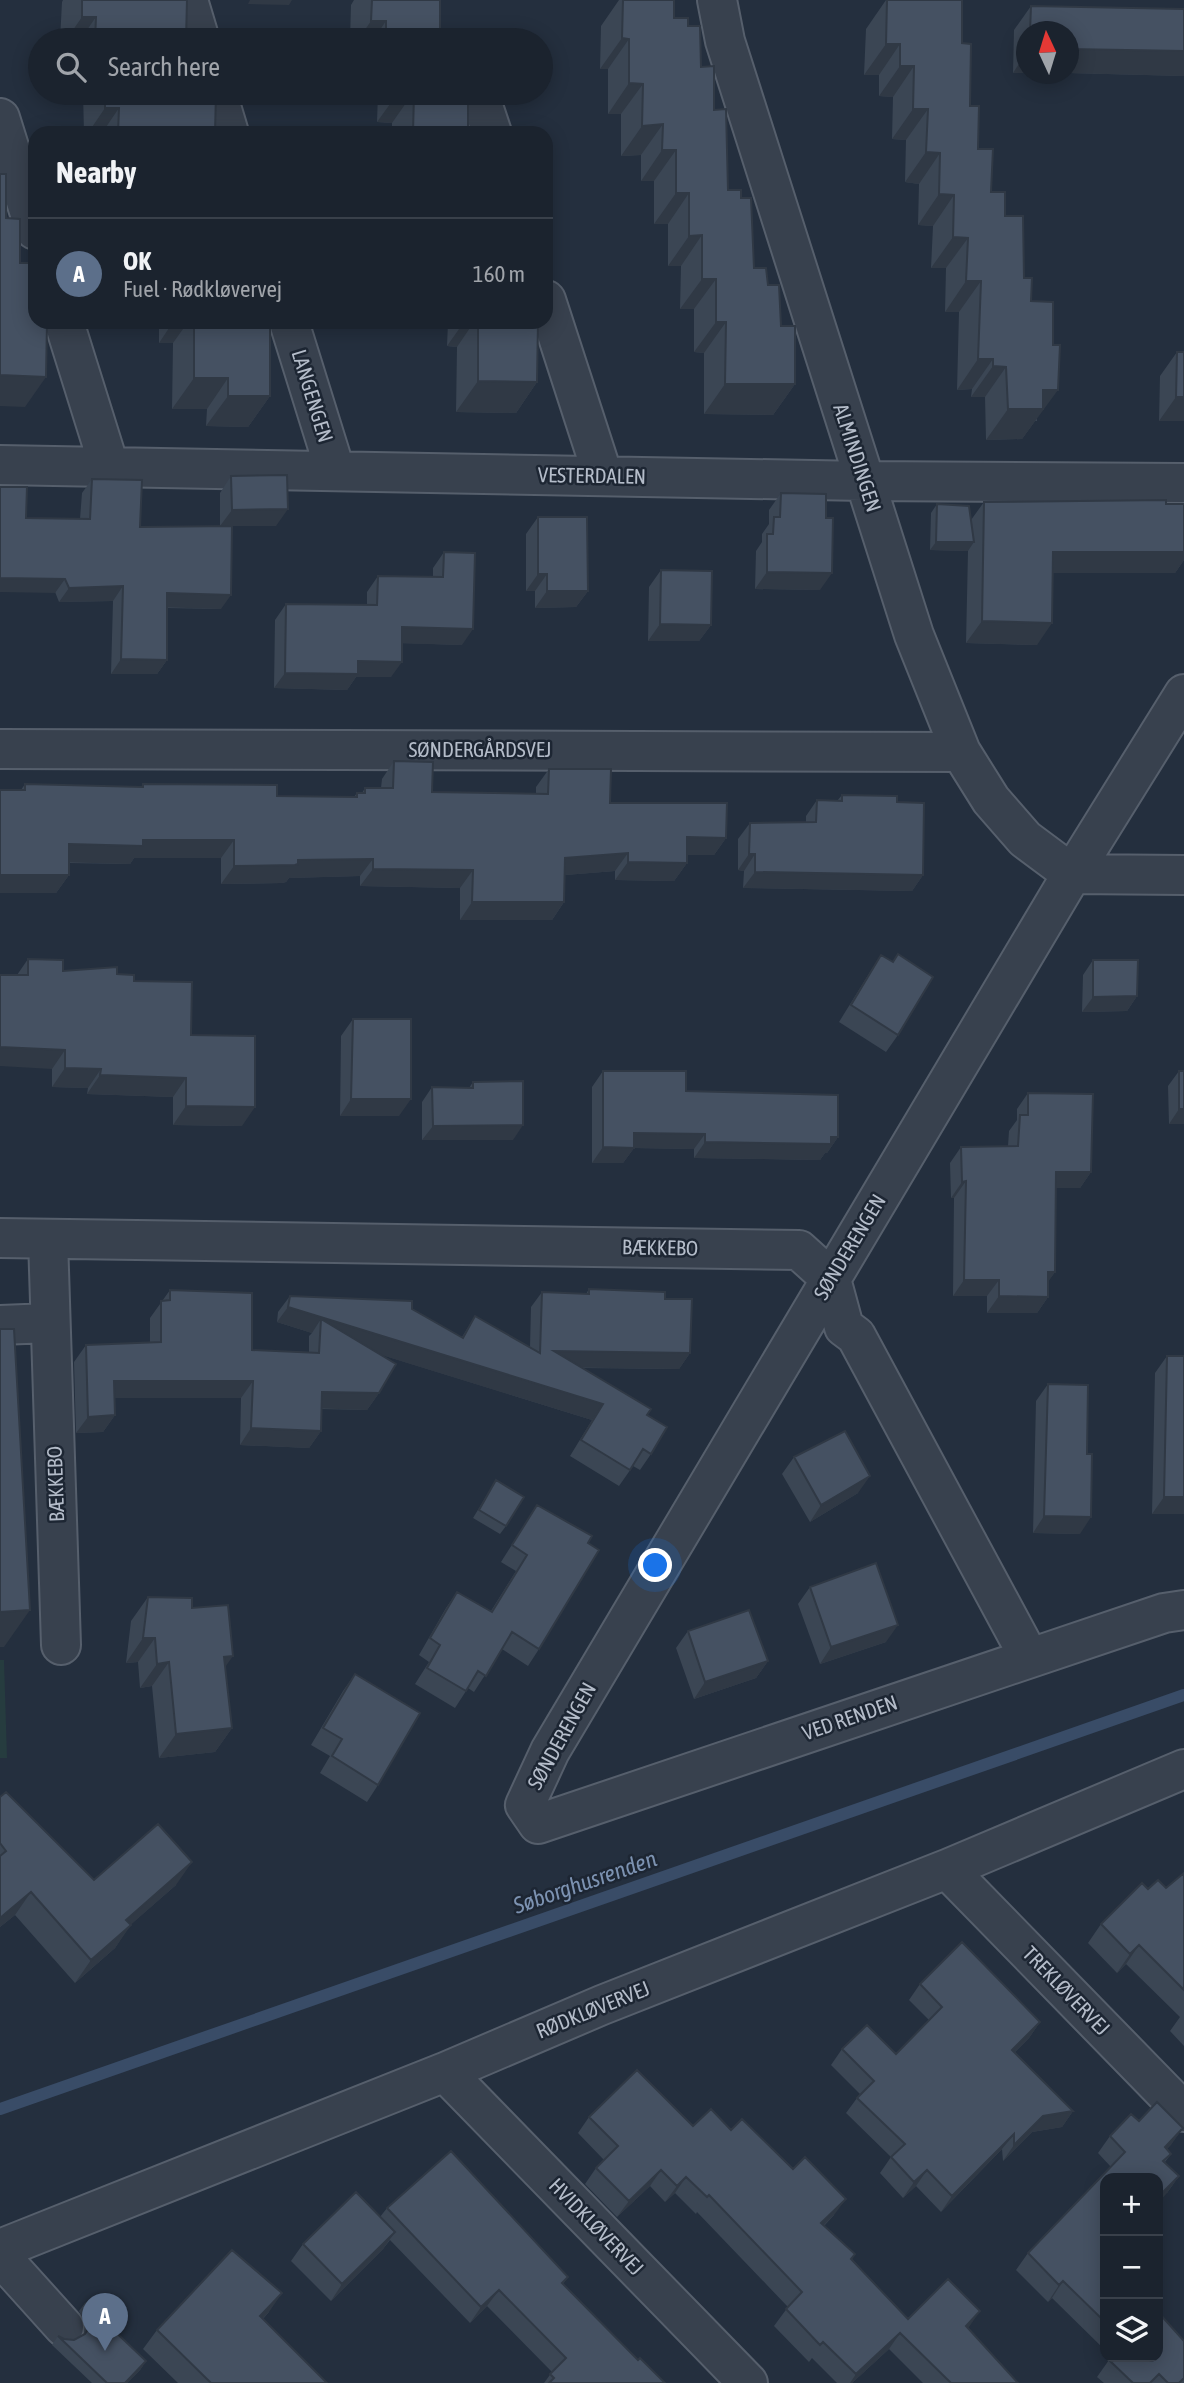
<!DOCTYPE html>
<html lang="en">
<head>
<meta charset="utf-8">
<style>
	:root { --surface:#1b232e; --page:#282f3a; --text:#f1f3f6; --muted:#a0a4aa; --line:#39404a; --accent:#d93025 }
	body { margin:0; font-family:"Asap Condensed",sans-serif; background:var(--page); color:var(--text) }
	.controls { position:absolute; right:21px; bottom:21px; display:grid; overflow:hidden; border-radius:14px; box-shadow:0 4px 18px #0003 }
	.controls button { width:63px; height:63px; display:grid; place-items:center; padding:0; border:0; border-bottom:2px solid var(--line); background:var(--surface); color:var(--text); font:35px sans-serif }
	.compass { position:absolute; left:1016px; top:21px; width:63px; height:63px; border-radius:50%; background:var(--surface); box-shadow:0 4px 18px #0003; rotate:356deg }
	.you { position:absolute; left:656px; top:1566px; width:24px; height:24px; margin:-18px; border:5px solid #fff; border-radius:50%; background:#1a73e8; box-shadow:0 0 0 10px #1a73e833 }
	.badge { display:grid; place-items:center; width:46px; height:46px; border-radius:50%; background:var(--accent); color:#fff; font-size:23px; font-weight:700 }
	.pin { position:absolute; translate:-50% -58px; filter:drop-shadow(0 2px 4px #0008) }
	.pin::after { content:''; position:absolute; top:37px; width:24px; height:21px; background:inherit; clip-path:polygon(0 0,100% 0,50% 100%) }
	.list { margin:0; padding:0; list-style:none }
	h2 { display:flex; justify-content:space-between; align-items:center; height:91px; margin:0; padding:0 28px; font-size:30px }
	h2 small { font-size:23px; font-weight:400; color:var(--muted) }
	.list li { display:grid; grid-template-columns:46px 1fr auto; gap:21px; align-items:center; box-sizing:border-box; height:112px; padding:0 28px; border-top:2px solid var(--line) }
	.list b { display:block; font-size:26px; white-space:nowrap }
	.list p { margin:0; font-size:23px; white-space:nowrap; color:var(--muted) }
	.list em { font-size:23px; font-style:normal; color:var(--muted) }
	.icon { flex:none; width:38px; height:38px; fill:none; stroke:currentColor; stroke-width:2; stroke-linecap:round; stroke-linejoin:round }
	.map { position:relative; flex:none; width:1184px; height:2383px; overflow:hidden }
	.search { position:absolute; background:var(--surface); box-shadow:0 4px 18px #0003; left:28px; top:28px; width:525px; height:77px; display:flex; align-items:center; gap:18px; box-sizing:border-box; padding:0 24px; border-radius:38px; color:var(--muted); font-size:26px }
	.panel { position:absolute; background:var(--surface); box-shadow:0 4px 18px #0003; left:28px; top:126px; width:525px; height:203px; border-radius:21px }
	.map>svg:first-child { display:block }
	.grass { fill:#263c3f }
	.lines { fill:none; stroke-linecap:round; stroke-linejoin:round }
	.stream { stroke:#394c67; stroke-width:12 }
	.minor-casing { stroke:#565f6c; stroke-width:42 }
	.minor { stroke:#38414e; stroke-width:38 }
	.wall { fill:#3b4654 }
	.shaded-wall { fill:#303945 }
	.building { fill:#455162; stroke:#303945; stroke-width:2 }
	.labels { text-anchor:middle; stroke-width:5; stroke-linejoin:round; paint-order:stroke }
	.street-label { font-size:21px; fill:#b4bcc9; stroke:#1d2633 }
	.water-label { font-size:23px; font-style:italic; fill:#7c92b1; stroke:#1d2633 }
</style>
</head>
<body>
<div class="map">
<svg width="1184" height="2383" viewBox="0 0 1184 2383">
	<rect width="100%" height="100%" fill="#242f3e"/>
	<path class="grass" d="M0 1660H4L7 1758H0Z"/>
	<g class="lines">
		<path class="stream" d="M0 2109 1184 1695"/>
		<g class="minor-casing">
			<path id="minor" d="M188 0 200 40
				M717 0 725 41 914 635 961 752 991 800 1025 839 1072 874 1184 875
				M217 93 229 133
				M479 94 492 133
				M0 118 35 230
				M546 300 603 476
				M64 322 109 466
				M289 322 335 470
				M0 465 864 481 1184 483
				M1184 694 1072 874 550 1751 525 1805 538 1824 1164 1613 1184 1610
				M0 749 961 752
				M0 1238 799 1250 831 1279 844 1327 856 1336 1029 1657
				M48 1239 61 1645
				M0 1325 50 1323
				M947 1869 1184 2112
				M445 2072 748 2383
				M0 2249 445 2072 602 2005 947 1869 1184 1769
				M0 2256 64 2327"/>
		</g>
		<use href="#minor" class="minor"/>
	</g>
	<path class="wall" d="M63 0H187L186 40H60L62 2Z
		M354 0H440V40H350L351 5Z
		M619 0H674V18L688 26 714 110 728 190 741 198 754 268 768 285 781 326 795 384 773 415 704 414V353L694 352V309H680L681 266H668V224H654V181H641V155L621 156V114H608V69H600L601 26Z
		M886 0H962V43L970 106 978 149 991 192 1005 216 1031 301 1037 421H1035L1022 439 986 440 985 397H971L972 389 957 390 959 312H945L946 268H931L933 226 918 225 919 184 905 182 906 140 892 139 893 97 879 96V75H864L866 29Z
		M1031 6 1184 9V76L1068 73V32H1026V73H1013L1014 30Z
		M83 93H216L215 133H84Z
		M378 93H468V133H392V123L377 122Z
		M159 322H270V396L248 427 206 426 207 409H172L173 343H159Z
		M448 322H538L537 382 516 413 456 412 457 347 447 346Z
		M1177 352H1184V421H1159L1160 376Z
		M231 476 276 526H232L221 609 167 608V660L157 674H111L113 601 59 602 26 518 80 519 82 493 92 479 140 527 220 526V493Z
		M781 493 820 590 755 589 756 551 762 542V534L769 524V510Z
		M984 502 1184 504V560L1175 573H1053L1037 645 966 643 968 551 930 550 931 513 937 504 971 520Z
		M538 517 588 591 576 607 535 608V591H526V534Z
		M444 552 462 645 402 643 391 677H356L347 690 274 688 275 620 286 604 367 605V592L378 576 433 577V568Z
		M661 570 711 625 699 641H648L649 587Z
		M394 761 432 792 536 794V787L549 769 610 803 726 838 714 855H687V863L674 881 615 880V871L565 875 564 902 552 920H460V888L360 886V876L289 878 286 882 282 883 221 884V858H134L130 864 69 863V875L56 893 21 790 25 784 141 787 143 784 277 796 354 797 357 793H362L365 788H381L382 779Z
		M842 795 897 802 923 875 912 891 743 888 744 871 738 870V839L750 823 806 822V816L817 800 837 801Z
		M881 955 898 1035 886 1052 839 1022 870 972Z
		M28 959 63 971 117 974 134 981 191 1035 242 1126 173 1125V1097L87 1094 88 1088 52 1087V1069L17 975Z
		M1093 960 1137 996 1127 1011 1082 1012 1083 975Z
		M353 1019 399 1116H340L341 1036Z
		M603 1071 686 1091 838 1137 827 1153H825L820 1160 694 1158V1149L634 1148 623 1163H592V1087Z
		M1179 1071H1184V1124H1169L1168 1086Z
		M473 1082 513 1140H422V1102L432 1087 469 1088Z
		M1028 1093 1091 1172 1080 1188H1056L1055 1272 1048 1281V1297L1037 1313H987V1296H953L954 1198H951L950 1163 961 1147 1008 1146 1009 1131 1017 1120V1109Z
		M589 1289 665 1299 690 1353 679 1369 582 1368 647 1415 651 1454 640 1470 633 1466 619 1486 570 1456 592 1420 379 1354V1393L367 1410 321 1409V1431L309 1448 240 1445 241 1398H115V1415L103 1432 76 1433 74 1362 86 1345 150 1343V1318L170 1290 252 1350 309 1352V1336L312 1333 277 1322 278 1312 290 1296 412 1309 462 1337 475 1316 530 1347 531 1307 542 1292 586 1294Z
		M1167 1356 1184 1514H1152L1155 1373Z
		M1048 1384 1087 1454 1080 1534 1033 1533 1036 1401Z
		M794 1457 858 1493 810 1522 782 1474Z
		M496 1480 506 1526 500 1534 473 1518Z
		M537 1505 588 1543 539 1649 528 1666 502 1649 474 1692 468 1688 455 1708 415 1684 429 1662 419 1655 446 1608 457 1592 491 1611 516 1571 501 1562Z
		M810 1587 886 1642 820 1664 798 1604Z
		M148 1597 192 1608 225 1667 232 1728 215 1752 159 1758 152 1686 140 1688 138 1662 126 1663 131 1621Z
		M688 1631 768 1661 756 1678 694 1699 676 1648Z
		M355 1674 378 1785 367 1802 320 1773 330 1756 311 1745 343 1691Z
		M0 1797 94 1880 176 1885 130 1925 115 1948 75 1983 15 1915 0 1927Z
		M1184 1873V2046L1170 2031 1180 2017 1126 1964 1117 1973 1088 1943 1101 1924 1148 1889 1166 1888Z
		M920 1984 1040 2022 1029 2038 1015 2052 1073 2111 1062 2127 1032 2132 1003 2161 1002 2149 941 2212 916 2186 903 2198 880 2173 891 2157 846 2113 860 2094 831 2065 842 2049 896 2054 929 2020 909 2000Z
		M589 2117 731 2130 834 2215 824 2226 855 2254 852 2259 908 2319 968 2328 1018 2383H923L889 2349 852 2383H837L812 2358 809 2362 774 2326 788 2307 697 2212 696 2214 675 2193 665 2202 650 2186 617 2217 585 2184 596 2168 604 2160 578 2133Z
		M1139 2121 1183 2128 1167 2149 1171 2154 1165 2162 1179 2176 1167 2193 1105 2178V2350L1052 2298 1048 2302 1016 2270 1028 2253 1111 2167 1098 2153 1110 2136Z
		M387 2208 568 2277 563 2284 638 2360 665 2383H544L552 2372 487 2306 470 2323 390 2240 383 2249 331 2301 291 2261 303 2244 380 2217Z
		M85 2303 146 2361 140 2370 127 2383H92L52 2345 58 2336 64 2339 74 2340 84 2335 85 2323 79 2311Z
		M269 2312 263 2319 327 2383H178L143 2349 157 2330Z
		M1184 2341V2383H1104L1097 2377 1109 2360Z"/>
	<path class="shaded-wall" d="M250 0H292L289 5 248 4Z
		M82 17H96L80 40H66Z
		M371 21H386L373 40H358Z
		M622 38 629 39 608 69H600Z
		M886 44H900L879 75H864Z
		M1068 49 1184 51V76L1068 73Z
		M1026 53V73H1013Z
		M900 66H914L893 97 879 96Z
		M629 83 643 84 621 114H608Z
		M398 93H413L392 123 377 122Z
		M105 108H119L102 133H88Z
		M913 109H928L906 140 892 139Z
		M663 124 641 155 621 156 642 126Z
		M662 150H676L654 181H641Z
		M926 152 940 153 919 184 905 182Z
		M676 193H689L668 224H654Z
		M939 194 954 195 933 226 918 225Z
		M702 235 681 266H668L689 236Z
		M953 237 968 238 946 268H931Z
		M702 279H716L694 309H680Z
		M966 281H981L959 312H945Z
		M173 322H188L173 343H159Z
		M464 322H474L457 347 447 346Z
		M716 322H726L704 353 694 352Z
		M978 359H993L972 389 957 390Z
		M993 366 1006 367 985 397H971Z
		M0 375 46 377 25 407 0 406Z
		M194 378H228L207 409H172Z
		M478 381 537 382 516 413 456 412Z
		M725 384H795L773 415 704 414Z
		M1043 390H1058L1022 439 986 440 1008 409Z
		M228 396H270L248 427 206 426Z
		M1176 397H1184V421H1159Z
		M288 509 276 526H220L232 510Z
		M936 542H974L968 551 930 550Z
		M1053 552H1184V560L1175 573H1038Z
		M767 572 832 573 820 590 755 589Z
		M538 574H547L535 591H526Z
		M0 578 65 579 55 593 0 592Z
		M123 586 113 601 59 602 69 588Z
		M547 591H588L576 607 535 608Z
		M167 593 231 595 221 609 157 607Z
		M982 621 1052 623 1037 645 966 643Z
		M660 624 711 625 699 641H648Z
		M402 627 473 629 462 645 391 643Z
		M121 659 167 660 157 674H111Z
		M358 661 402 662 391 677H356L347 690 274 688 285 673Z
		M687 837 726 838 714 855H674Z
		M143 840H234L221 858H134L130 864 57 862 69 844Z
		M628 853 615 871 553 876 565 858Z
		M749 854H755L744 871 738 870Z
		M373 859 360 876 289 878 286 882 282 883 221 884 234 866 298 860Z
		M628 862 687 863 674 881 615 880Z
		M373 869 473 870 460 888 360 886Z
		M755 872 923 875 912 891 743 888Z
		M0 875H69L56 893H0Z
		M472 902H564L552 920H460Z
		M1137 996 1127 1011 1082 1012 1093 997Z
		M0 1047 65 1050 52 1069 0 1066Z
		M65 1068 101 1069 88 1088 52 1087Z
		M100 1075 186 1078 173 1097 87 1094Z
		M351 1099H411L399 1116H340Z
		M186 1106 255 1107 242 1126 173 1125Z
		M1179 1109H1184V1124H1169Z
		M523 1125 513 1140H422L433 1126Z
		M634 1133 705 1134 694 1149 634 1148 623 1163H592L603 1147Z
		M831 1137H838L827 1153H825L820 1160 694 1158 705 1142Z
		M1056 1172H1091L1080 1188H1045Z
		M966 1181 954 1198H951L962 1182Z
		M1048 1272H1055L1044 1288Z
		M964 1280H999L987 1296H953Z
		M999 1296 1048 1297 1037 1313H987Z
		M288 1307 603 1404 592 1420 320 1336 321 1319 312 1333 277 1322Z
		M554 1351 690 1353 679 1369 543 1367Z
		M114 1381H253L241 1398H102Z
		M322 1392 379 1393 367 1410 310 1408Z
		M115 1415 103 1432 76 1433 88 1417Z
		M251 1428 321 1431 309 1448 240 1445Z
		M870 1476 858 1493 810 1522 821 1505Z
		M1164 1497H1184V1514H1152Z
		M1044 1516 1091 1517 1080 1534 1033 1533Z
		M30 1610 4 1647H0V1612Z
		M898 1625 886 1642 820 1664 831 1647Z
		M143 1638H155L138 1662 126 1663Z
		M233 1656 216 1680 224 1657Z
		M768 1661 756 1678 694 1699 705 1682Z
		M169 1662 152 1686 140 1688 157 1664Z
		M232 1728 215 1752 159 1758 176 1734Z
		M192 1862 176 1885 110 1943 126 1920Z
		M31 1892 15 1915 0 1927V1918Z
		M131 1925 115 1948 75 1983 91 1960Z
		M1139 1945 1126 1964 1117 1973 1130 1954Z
		M1040 2022 1029 2038 1001 2066 1012 2050Z
		M1073 2111 1062 2127 1032 2132 1003 2161 1014 2145 1043 2116Z
		M1183 2128 1171 2145 1153 2164 1165 2147Z
		M1014 2134 1002 2149 941 2212 952 2196Z
		M661 2170 650 2186 617 2217 629 2201Z
		M927 2170 916 2186 903 2198 914 2182Z
		M1179 2176 1167 2193 1158 2203V2197Z
		M686 2177 675 2193 665 2202 677 2186Z
		M846 2199 834 2215 809 2240 821 2223Z
		M395 2232 383 2249 331 2301 342 2284Z
		M1063 2281 1052 2298 1048 2302 1059 2285Z
		M499 2290 487 2306 470 2323 481 2307Z
		M282 2293 269 2312 247 2335 260 2316Z
		M980 2311 969 2327 954 2342 966 2326Z
		M900 2333 889 2349 852 2383H850L856 2374Z
		M146 2361 140 2370 127 2383H125Z"/>
	<path class="building" d="M82 0H187L186 40H95L96 17H82Z
		M372 0H440V40H386V21H371Z
		M623 0H674V18H688V26H700L701 67 714 66V110L726 109 728 190H741V198H751L754 268H766L768 285H779L781 326H795V384H725L726 322H716V279H702V235L689 236V193H676V150H662L663 124 642 126 643 84 629 83V39L622 38Z
		M887 0H962V43L971 44 970 106H979L978 149H993L991 192H1005V216H1023L1024 278H1032L1031 301 1053 302V345H1060L1058 390H1043V409H1008L1006 367 993 366V359H978L981 281H966L968 238 953 237 954 195 939 194 940 153 926 152 928 109H913L914 66H900V44H886Z
		M1031 6 1184 9V51L1068 49V32H1030Z
		M105 93H216L215 133H118L119 108H105Z
		M414 93H468V133H413Z
		M0 174H6V218L20 219V263H34L35 322H47L46 377 0 375Z
		M194 322H270V396H228V378H194Z
		M478 322H538L537 382 478 381Z
		M1177 352H1184V397H1176Z
		M287 475 288 509 232 510 231 476Z
		M92 479 142 480 140 527 232 526 231 595 167 593V660L121 659 123 586 69 588 65 579 0 578V487H27L26 518 90 519Z
		M781 493 826 494V518H833L832 573 767 572V534H773L774 517H780Z
		M1166 500V504H1184V552H1053L1052 623 982 621 984 502Z
		M937 504 969 506 974 542H936Z
		M538 517H587L588 591H547V574H538Z
		M444 552 475 553 473 629 402 627V662L358 661V674L285 673 286 604 377 605 378 576 443 577Z
		M661 570 712 571 711 625 660 624Z
		M394 761 433 762 432 792 548 794 549 769H611L610 803H727L726 838 687 837V863L628 862V853L565 858 564 902H472L473 870 373 869V859L298 860V864L295 865 234 866V840H143V846L69 844V875H0V790H25V784L143 787V784L277 785V796L357 797V793H365V788H393Z
		M842 795 897 796V802L924 803 923 875 755 872V854H749L750 823 816 822 817 800 842 801Z
		M898 954 933 977 898 1035 851 1005 881 955 893 962Z
		M28 959 63 960V971L117 967V974L134 975V981L192 982 191 1035 255 1036V1107L186 1106V1078L100 1075 101 1069 65 1068V1050L0 1047V975H28Z
		M1093 960H1138L1137 996 1093 997Z
		M353 1019H411V1099H351Z
		M603 1071H686V1091L838 1095V1137H831V1144L705 1142V1134L634 1133V1148L603 1147Z
		M1179 1071H1184V1109H1179Z
		M523 1081V1125L433 1126 432 1087 473 1088V1082Z
		M1028 1093 1093 1094 1091 1172H1056L1055 1272H1048V1297L999 1296V1280H964L966 1181 962 1182 961 1147 1018 1146 1020 1115H1028Z
		M589 1289 665 1292V1299H692L690 1353 554 1351 651 1409 647 1415 667 1427 651 1454 643 1449 630 1470 581 1440 603 1404 288 1307 290 1296 412 1301V1309L463 1338 475 1316 540 1353 542 1292 589 1294Z
		M170 1290 252 1293V1350L319 1353 321 1319 396 1364 379 1393 322 1392 321 1431 251 1428 253 1381H114L115 1415 88 1417 86 1345 161 1342V1301L170 1300Z
		M0 1329H14L30 1610 0 1612Z
		M1167 1356H1184V1497H1164Z
		M1048 1384 1088 1385 1087 1454H1092L1091 1517 1044 1516Z
		M845 1431 870 1476 821 1505 794 1457Z
		M496 1480 524 1497 506 1526 479 1510Z
		M537 1505 592 1536 588 1543 599 1550 539 1649 512 1632 486 1676 478 1671 466 1691 427 1668 440 1645 430 1638 457 1592 492 1612 527 1555 512 1545Z
		M876 1563 898 1625 831 1647 810 1587Z
		M148 1597 192 1598V1608L228 1605 233 1656 224 1657 232 1728 176 1734 169 1662 157 1664 155 1638H143Z
		M749 1610 768 1661 705 1682 688 1631Z
		M355 1674 420 1713 378 1785 332 1756 342 1739 323 1728Z
		M6 1792 94 1880 158 1824 192 1862 126 1920 131 1925 91 1960 31 1892 0 1918V1856L6 1851 0 1843V1797Z
		M1184 1873V1990L1139 1945 1130 1954 1101 1924 1142 1883 1148 1889 1158 1880 1166 1888Z
		M962 1942 1040 2022 1012 2050 1073 2111 1043 2116 1014 2145V2134L952 2196 927 2170 914 2182 891 2157 905 2144 857 2098 874 2081 842 2049 867 2025 896 2054 942 2007 920 1984Z
		M637 2070 693 2126 711 2109 731 2130 742 2119 793 2169 805 2157 846 2199 821 2223 855 2254 851 2259 908 2319 948 2279 980 2311 966 2326 1018 2383H951L900 2333 856 2374 823 2342 820 2345 786 2309 802 2292 709 2195 707 2197 686 2177 677 2186 661 2170 629 2201 596 2168 618 2146 589 2117Z
		M1157 2102 1183 2128 1165 2147 1171 2154 1163 2161 1179 2176 1158 2197V2178H1105V2322L1063 2281 1059 2285 1028 2253 1125 2152 1110 2136 1131 2114 1139 2121Z
		M451 2151 568 2277 562 2283 638 2360 640 2358 665 2383H549L554 2378 550 2374 566 2358 499 2290 481 2307 387 2208Z
		M356 2192 395 2232 342 2284 303 2244Z
		M232 2250 282 2293 260 2316 327 2383H211L157 2330Z
		M85 2303 146 2361 125 2383H107L58 2336 64 2339 74 2340 85 2334 91 2324 92 2314Z
		M1158 2312 1184 2341V2378L1179 2383H1168L1159 2374 1150 2383H1133L1109 2360 1113 2357H1158Z"/>
	<g class="labels">
		<g class="street-label">
			<text transform="translate(312 396) rotate(73)" y="7">LANGENGEN</text>
			<text transform="translate(857 458) rotate(72)" y="7">ALMINDINGEN</text>
			<text transform="translate(592 476) rotate(1)" y="7">VESTERDALEN</text>
			<text x="480" y="757">SØNDERGÅRDSVEJ</text>
			<text transform="translate(850 1247) rotate(-59)" y="7">SØNDERENGEN</text>
			<text transform="translate(660 1248) rotate(1)" y="7">BÆKKEBO</text>
			<text transform="translate(56 1484) rotate(-92)" y="7">BÆKKEBO</text>
			<text transform="translate(850 1718) rotate(-19)" y="7">VED RENDEN</text>
			<text transform="translate(562 1736) rotate(-61)" y="7">SØNDERENGEN</text>
			<text transform="translate(1066 1991) rotate(46)" y="7">TREKLØVERVEJ</text>
			<text transform="translate(593 2010) rotate(-22)" y="7">RØDKLØVERVEJ</text>
			<text transform="translate(596 2227) rotate(46)" y="7">HVIDKLØVERVEJ</text>
		</g>
		<g class="water-label">
			<text transform="translate(585 1882) rotate(-19)" y="8">Søborghusrenden</text>
		</g>
	</g>
</svg>
<div class="controls">
<button>+</button>
<button>−</button>
<button><svg class="icon" aria-label="layers" viewBox="0 0 24 24"><path d="M12 4l9 5-9 5-9-5zM3 14l9 5 9-5"/></svg></button>
</div>
<svg class="compass" viewBox="-18 -18 36 36"><path d="M0-13l5 13h-10z" fill="#e53935"/><path d="M0 13l5-13h-10z" fill="#a0a4aa"/></svg>
<div class="you"></div>
<div class="pin badge" style="left:105px;top:2351px;background:#5c6f8a">A</div>
<div class="search"><svg class="icon" aria-label="search" viewBox="0 0 24 24"><circle cx="10" cy="10" r="6"/><path d="M15 15l6 6"/></svg>Search here</div>
<section class="panel">
<h2>Nearby<small></small></h2>
<ul class="list">
<li><span class="badge" style="background:#5c6f8a">A</span><div><b>OK</b><p>Fuel · Rødkløvervej</p></div><em>160 m</em></li>
</ul>
</section>
</div>
</body>
</html>
